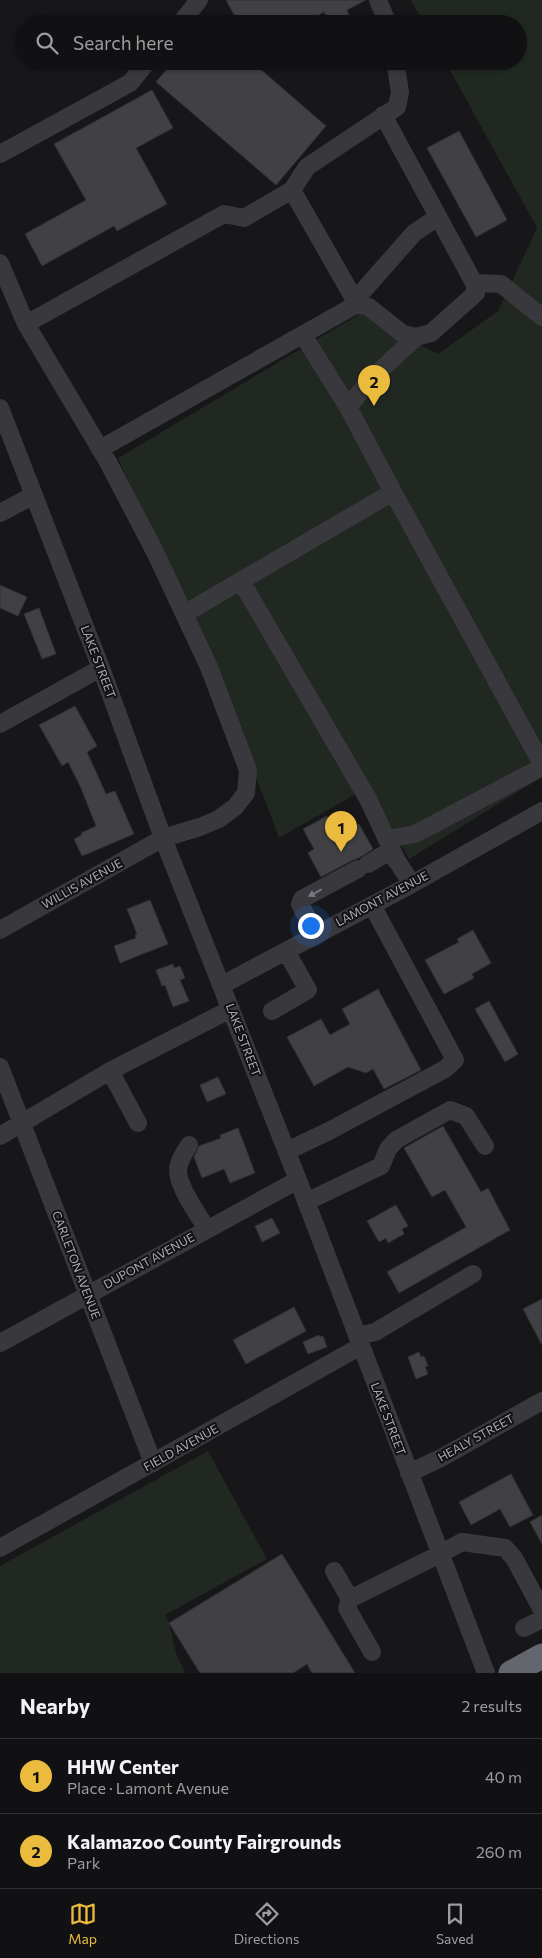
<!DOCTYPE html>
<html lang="en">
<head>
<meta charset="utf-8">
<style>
	:root { --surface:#111012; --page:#1a191b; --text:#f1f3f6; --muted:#9c9d9f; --line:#303032; --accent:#eabb3d }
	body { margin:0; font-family:Commissioner,sans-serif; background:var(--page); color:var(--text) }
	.you { position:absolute; left:310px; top:925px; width:18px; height:18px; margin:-12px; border:4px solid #fff; border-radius:50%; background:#1a73e8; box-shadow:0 0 0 8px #1a73e833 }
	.badge { display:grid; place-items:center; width:32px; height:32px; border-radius:50%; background:var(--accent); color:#111; font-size:16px; font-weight:700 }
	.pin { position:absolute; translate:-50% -41px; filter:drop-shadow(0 1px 2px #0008) }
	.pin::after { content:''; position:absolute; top:26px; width:18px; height:15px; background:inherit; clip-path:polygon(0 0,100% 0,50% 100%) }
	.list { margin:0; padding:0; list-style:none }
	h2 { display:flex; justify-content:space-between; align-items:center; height:65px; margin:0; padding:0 20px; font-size:21px }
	h2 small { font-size:16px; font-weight:400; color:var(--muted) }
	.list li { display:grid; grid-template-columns:32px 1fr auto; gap:15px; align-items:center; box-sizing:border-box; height:75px; padding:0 20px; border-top:1px solid var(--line) }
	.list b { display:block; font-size:19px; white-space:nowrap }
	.list p { margin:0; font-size:16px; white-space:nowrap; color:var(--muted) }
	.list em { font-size:16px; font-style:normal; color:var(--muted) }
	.icon { flex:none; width:28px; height:28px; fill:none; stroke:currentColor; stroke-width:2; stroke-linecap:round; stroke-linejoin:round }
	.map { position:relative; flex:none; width:542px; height:1673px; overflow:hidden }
	.search { position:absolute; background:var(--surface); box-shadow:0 1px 4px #0004; left:15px; right:15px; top:15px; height:55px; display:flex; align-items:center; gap:12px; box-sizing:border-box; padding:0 18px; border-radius:28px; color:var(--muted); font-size:19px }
	.sheet { height:215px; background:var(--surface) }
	nav { display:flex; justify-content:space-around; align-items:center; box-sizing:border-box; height:70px; border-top:1px solid var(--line); background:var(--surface); font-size:14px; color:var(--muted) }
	nav a { display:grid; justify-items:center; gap:2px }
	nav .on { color:var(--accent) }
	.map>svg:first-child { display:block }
	.green { fill:#212822 }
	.building { fill:#414145; stroke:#313134 }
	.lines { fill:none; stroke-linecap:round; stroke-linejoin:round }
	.minor { stroke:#38383d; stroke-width:18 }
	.highway { stroke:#64666e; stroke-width:25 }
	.oneway { fill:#767881 }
	.labels { text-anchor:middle; stroke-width:4; stroke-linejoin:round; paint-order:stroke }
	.street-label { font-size:12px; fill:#a9adb8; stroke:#121113 }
</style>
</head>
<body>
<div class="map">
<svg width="542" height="1673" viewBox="0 0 542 1673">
	<rect width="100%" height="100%" fill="#171618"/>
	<path class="green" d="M411 0H542V777L409 859 368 787 279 838 263 795 118 458 361 313 438 354 498 311 537 228 445 61H518V24H424Z
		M208 1451 267 1559 165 1615 169 1623 176 1653 185 1673H0V1566Z"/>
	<path class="building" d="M226 0H366L347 10 349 15 332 24H330L324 12 302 24H239Z
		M174 61H251L326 126 276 185 156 82Z
		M152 90 173 128 136 148 167 204 117 231 114 226 42 266 25 234 86 200 54 144Z
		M459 131 507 220 476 237 427 148Z
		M0 585 27 597 18 616 0 608Z
		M39 608 56 654 42 659 24 614Z
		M75 706 97 746 87 752 106 794 115 791 134 834 82 856 74 839 82 835 81 833 96 826 81 788 68 762 62 766 39 725Z
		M327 816 338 836 359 824 373 849 359 858 353 860 321 877 308 853 314 849 303 829Z
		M150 900 168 944 120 963 114 946 136 938 135 935 137 934 127 909Z
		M473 930 491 963 472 974 474 978 444 994 425 960 459 942 457 939Z
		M173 964 174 968 180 966 185 978 180 980 189 1001 173 1007 165 985 162 986 156 970Z
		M378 989 421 1070 384 1089 373 1069 366 1073 348 1067 314 1086 287 1037 321 1019 330 1035 350 1024 342 1009Z
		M489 1001 518 1054 505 1062 475 1009Z
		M218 1077 226 1094 207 1102 200 1085Z
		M443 1126 481 1192 488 1188 510 1230 399 1293 387 1272 466 1227 445 1190 432 1197 404 1148Z
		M238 1128 255 1173 230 1183 224 1169 202 1178 194 1157 199 1146 221 1138 220 1135Z
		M396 1205 408 1226 402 1229 404 1234 388 1243 386 1238 379 1242 367 1221Z
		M272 1218 280 1233 262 1242 255 1226Z
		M542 1299V1345L523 1309Z
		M294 1307 306 1331 246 1364 233 1340Z
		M319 1335 320 1337 323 1336 327 1347 308 1354 303 1342Z
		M419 1352 421 1357 424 1356 428 1366 425 1367 428 1374 416 1379 408 1357Z
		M511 1474 533 1515 510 1527 500 1509 471 1525 459 1502Z
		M542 1515V1544L530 1522Z
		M282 1554 355 1673H312L307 1664 293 1673H200L169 1623Z"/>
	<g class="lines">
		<path class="minor" d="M378 0 388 24
			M180 24 199 0
			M0 154 130 83 148 61
			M292 190 307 167 397 107 400 92 395 61
			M0 263 26 324 108 462 155 552 209 667 248 770 246 793 235 807 219 819 200 827 163 838 0 930
			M474 283 501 284 542 317
			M355 300 414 233 438 217
			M357 304 369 307 403 334 416 337 431 333 476 293 474 283 383 115
			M26 324 224 214 244 218 292 190 357 304 100 449
			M348 407 369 381 416 337
			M0 408 101 668 163 838 298 1180 486 1673
			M393 492 542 764
			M0 513 34 495
			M241 581 368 799 397 861 412 884
			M184 614 393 492 348 407 303 335
			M0 724 101 668
			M387 839 415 834 542 767
			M368 864 388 852 397 861
			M316 935 300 904 302 899 358 869
			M222 985 412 884 542 811
			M272 1011 308 990 286 951
			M0 1067 153 1463
			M110 1071 138 1123
			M0 1136 110 1071 231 1009
			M189 1145C184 1153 178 1162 178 1171 178 1187 199 1216 207 1229
			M287 1151 329 1131 445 1069 455 1060 372 905
			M306 1202 381 1166 388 1149 396 1140 450 1110 466 1116 485 1146
			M357 1336 375 1332 473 1274
			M0 1343 298 1180
			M409 1473 441 1458 542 1401
			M0 1548 361 1346
			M334 1571 350 1599
			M524 1628 542 1619
			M372 1652 347 1608 350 1599 440 1554 462 1542 505 1548 514 1558 542 1610"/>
		<path class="highway" d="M511 1673 542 1656"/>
	</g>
	<defs><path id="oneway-solid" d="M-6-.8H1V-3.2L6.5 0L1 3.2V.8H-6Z" transform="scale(1.25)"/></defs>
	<use class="oneway" href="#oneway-solid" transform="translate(315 893) rotate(152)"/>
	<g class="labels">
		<g class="street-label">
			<text transform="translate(98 662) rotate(69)" y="4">LAKE STREET</text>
			<text transform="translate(82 884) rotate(-29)" y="4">WILLIS AVENUE</text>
			<text transform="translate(382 899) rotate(-28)" y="4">LAMONT AVENUE</text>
			<text transform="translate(243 1040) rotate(69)" y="4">LAKE STREET</text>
			<text transform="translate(149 1261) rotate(-29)" y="4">DUPONT AVENUE</text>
			<text transform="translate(76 1265) rotate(69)" y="4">CARLETON AVENUE</text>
			<text transform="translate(388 1419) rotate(69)" y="4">LAKE STREET</text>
			<text transform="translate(476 1438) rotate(-29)" y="4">HEALY STREET</text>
			<text transform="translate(181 1448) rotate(-29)" y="4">FIELD AVENUE</text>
		</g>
	</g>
</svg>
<div class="you"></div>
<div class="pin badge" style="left:341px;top:852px">1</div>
<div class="pin badge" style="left:374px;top:406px">2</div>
<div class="search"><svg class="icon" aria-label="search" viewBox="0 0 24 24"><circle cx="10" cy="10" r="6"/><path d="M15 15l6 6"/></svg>Search here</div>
</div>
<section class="sheet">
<h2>Nearby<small>2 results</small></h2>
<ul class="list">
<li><span class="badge">1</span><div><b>HHW Center</b><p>Place · Lamont Avenue</p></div><em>40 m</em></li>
<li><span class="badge">2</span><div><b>Kalamazoo County Fairgrounds</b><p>Park</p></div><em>260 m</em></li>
</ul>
</section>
<nav>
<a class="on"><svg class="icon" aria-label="map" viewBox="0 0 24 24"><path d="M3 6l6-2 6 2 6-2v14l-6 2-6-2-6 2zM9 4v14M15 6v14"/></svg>Map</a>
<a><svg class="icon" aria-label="directions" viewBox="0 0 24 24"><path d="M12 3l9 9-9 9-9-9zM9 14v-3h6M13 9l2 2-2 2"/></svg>Directions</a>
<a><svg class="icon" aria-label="saved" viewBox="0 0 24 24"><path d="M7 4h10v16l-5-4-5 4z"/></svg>Saved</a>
</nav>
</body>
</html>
